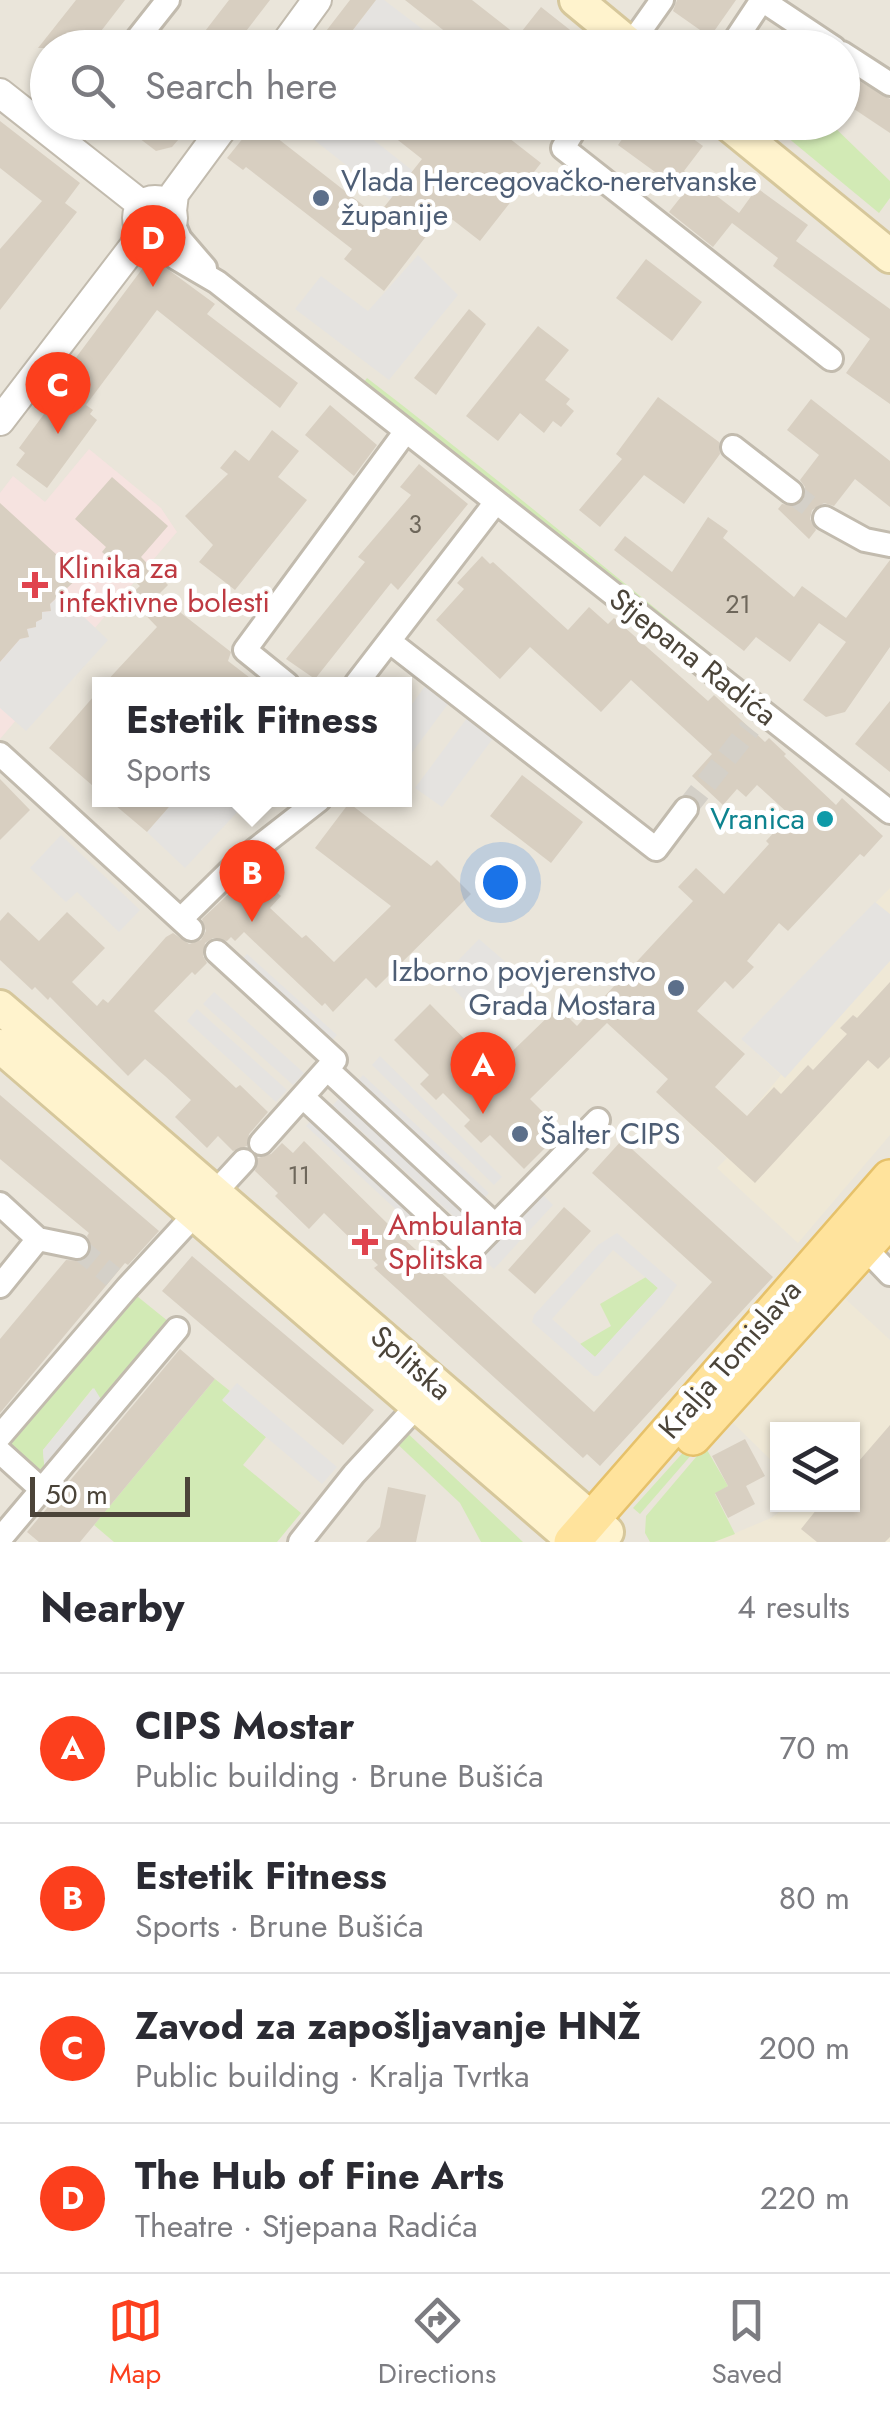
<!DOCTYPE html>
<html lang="en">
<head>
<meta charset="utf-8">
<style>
	:root { --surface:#fff; --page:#f2f2f3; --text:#2b2b33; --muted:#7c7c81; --line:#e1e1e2; --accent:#fc3f1d }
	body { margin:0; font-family:Jost,sans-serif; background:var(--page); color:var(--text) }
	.controls { position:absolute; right:30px; bottom:30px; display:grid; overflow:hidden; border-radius:0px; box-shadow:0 2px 8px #0004 }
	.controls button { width:90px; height:90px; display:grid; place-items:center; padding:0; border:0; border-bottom:2px solid var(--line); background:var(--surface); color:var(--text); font:50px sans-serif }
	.scale { position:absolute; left:30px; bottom:25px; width:160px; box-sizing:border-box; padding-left:10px; border:5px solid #4b4439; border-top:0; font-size:28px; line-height:35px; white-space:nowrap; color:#4b4439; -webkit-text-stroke:8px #fff; paint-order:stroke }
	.you { position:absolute; left:500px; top:882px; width:35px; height:35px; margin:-25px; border:8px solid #fff; border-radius:50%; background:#1a73e8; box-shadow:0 0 0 15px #1a73e833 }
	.badge { display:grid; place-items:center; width:65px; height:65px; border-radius:50%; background:var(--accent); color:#fff; font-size:32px; font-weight:700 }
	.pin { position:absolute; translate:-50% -82px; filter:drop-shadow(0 2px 5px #0008) }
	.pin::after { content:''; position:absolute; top:52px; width:35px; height:30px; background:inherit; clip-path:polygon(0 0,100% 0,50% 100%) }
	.popup { position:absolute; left:92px; top:677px; width:320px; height:130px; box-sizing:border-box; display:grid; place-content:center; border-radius:0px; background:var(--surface); filter:drop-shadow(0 2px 8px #0005); font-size:32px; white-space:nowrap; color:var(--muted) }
	.popup b { font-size:38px; color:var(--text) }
	.popup::after { content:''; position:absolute; left:50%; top:100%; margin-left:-20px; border:20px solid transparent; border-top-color:var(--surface) }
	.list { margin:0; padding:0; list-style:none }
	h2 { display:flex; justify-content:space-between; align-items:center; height:130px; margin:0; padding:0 40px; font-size:42px }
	h2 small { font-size:32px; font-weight:400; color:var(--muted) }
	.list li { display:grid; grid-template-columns:65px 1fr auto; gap:30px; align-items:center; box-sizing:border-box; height:150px; padding:0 40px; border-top:2px solid var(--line) }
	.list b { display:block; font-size:38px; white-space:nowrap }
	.list p { margin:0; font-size:32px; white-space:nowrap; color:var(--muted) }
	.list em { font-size:32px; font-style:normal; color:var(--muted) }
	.icon { flex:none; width:55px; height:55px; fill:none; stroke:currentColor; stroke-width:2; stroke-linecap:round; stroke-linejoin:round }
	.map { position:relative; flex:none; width:890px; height:1542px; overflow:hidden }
	.search { position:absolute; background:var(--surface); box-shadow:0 2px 8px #0004; left:30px; right:30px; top:30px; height:110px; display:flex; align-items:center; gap:25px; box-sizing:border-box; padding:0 35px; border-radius:55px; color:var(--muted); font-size:38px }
	.sheet { height:730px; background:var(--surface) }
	nav { display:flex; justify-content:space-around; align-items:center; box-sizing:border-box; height:140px; border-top:2px solid var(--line); background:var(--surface); font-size:28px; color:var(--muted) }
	nav a { display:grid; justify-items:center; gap:5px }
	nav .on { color:var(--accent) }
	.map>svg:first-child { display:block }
	.residential { fill:#eae5da; fill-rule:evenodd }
	.education { fill:#efe8d6 }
	.medical { fill:#f6e3e0 }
	.green { fill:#d2eab5 }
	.parking { fill:#e5e3e0; fill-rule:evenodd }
	.building { fill:#d8cfc1 }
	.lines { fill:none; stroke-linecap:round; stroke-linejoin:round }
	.minor-tunnel { stroke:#d4d0c8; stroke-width:22; stroke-dasharray:22 11; stroke-linecap:butt }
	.minor-casing { stroke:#c2bbae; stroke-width:28 }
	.tertiary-casing { stroke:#c2bbae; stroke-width:32 }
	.secondary-casing { stroke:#d6c79b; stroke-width:38 }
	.primary-casing { stroke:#e6c16a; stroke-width:40 }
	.minor { stroke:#fff; stroke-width:22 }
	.tertiary { stroke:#fff; stroke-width:28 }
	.secondary { stroke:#fff3cd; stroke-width:32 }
	.primary { stroke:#ffe39c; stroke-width:35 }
	.service-dot { fill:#5c6f8a; stroke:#fff; stroke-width:4 }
	.health-dot { fill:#e0444e; stroke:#fff; stroke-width:4 }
	.culture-dot { fill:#0f9aa8; stroke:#fff; stroke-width:4 }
	.labels { text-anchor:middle; stroke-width:10; stroke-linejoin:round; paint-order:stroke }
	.number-label { font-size:25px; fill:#6e675b }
	.service-label { font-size:30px; fill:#4e5e75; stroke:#fff; text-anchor:start }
	.health-label { font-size:30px; fill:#be3a42; stroke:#fff; text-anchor:start }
	.street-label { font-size:30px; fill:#4b4439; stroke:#fff }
	.culture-label { font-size:30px; fill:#0d838f; stroke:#fff; text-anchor:end }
</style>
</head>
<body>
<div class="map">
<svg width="890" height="1542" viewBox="0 0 890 1542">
	<rect width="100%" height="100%" fill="#f6f3ec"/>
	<path class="residential" d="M0 0H890V1542H0ZM48 48H842V122H48ZM100 684H404V800H100ZM778 1430H852V1504H778Z"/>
	<path class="education" d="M890 888V1135L798 1243 717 1168 727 1158 689 1123 719 1090 747 1116 781 1075 741 1039Z
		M840 1294 890 1340V1542H714L771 1518 789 1505 852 1504V1430H778L777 1466 727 1417Z"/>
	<path class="medical" d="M89 449 161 508 177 532 0 739V493L13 476 45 502Z"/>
	<path class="green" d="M770 123H830L890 181V198L879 213Z
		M367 378C523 498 674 625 828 748L824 751 361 386Z
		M861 1255 703 1443 728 1486 715 1494 735 1534 714 1542H650L645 1533 646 1516 702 1450 699 1446 640 1514 633 1508Z
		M646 1277 658 1288 595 1357 580 1344 611 1326 600 1304Z
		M127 1288 174 1326 105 1406 93 1388 43 1450 45 1475 39 1480 0 1443Z
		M215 1379 230 1391 223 1401 266 1437 243 1465 301 1513 277 1542H114L94 1525Z
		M402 1428 523 1542H481L460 1503 392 1439Z"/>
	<path class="parking" d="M376 0H384L446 47H378L354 29Z
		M293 123H352L413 171 390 200Z
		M418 255 458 295 389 380 295 309 321 276 368 311Z
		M61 595 108 640 26 731 0 708V662L20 639 28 637 27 629 35 627 36 622 42 619V612L51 611 50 604Z
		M428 682 451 700 405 762V714Z
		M470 714 497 733 442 807 415 788Z
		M175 800H233L241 808 185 868 147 832Z
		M61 835 140 910 119 932 77 892 66 902 30 868Z
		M875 902 890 914V961L785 1078 741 1039Z
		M479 939 531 984 507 1010 492 1015 478 1014 442 977Z
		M247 954 337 1035 327 1046 237 965Z
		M214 992 304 1073 293 1085 203 1004Z
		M197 1009 287 1090 276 1102 187 1021Z
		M380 1056 502 1177 494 1185 372 1065Z
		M363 1075 489 1193 478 1204 352 1087Z
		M344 1093 470 1210 460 1222 333 1105Z
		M317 1114 443 1231 432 1243 306 1126Z
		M541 1193 553 1205 494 1269 481 1257Z
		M617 1233 677 1285 664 1304 598 1376H594L532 1322 534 1315 598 1245ZM613 1250 658 1288 595 1357 552 1319Z
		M237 1383 337 1467 322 1484 222 1400Z
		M94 1388 105 1406 45 1475 43 1450Z"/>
	<path class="building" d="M76 0H125L88 48H38Z
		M229 0H270L233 48H192Z
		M350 0H376L339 48H313Z
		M405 0H472L518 36 541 7 579 37 571 48H466Z
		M677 0H736L710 37 673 11Z
		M842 71 890 99V133L842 101Z
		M0 121 80 183 65 203 77 212 0 310V249L42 201 0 168Z
		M118 122H172L185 132 172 147 156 151Z
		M256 122H280L272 134 377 216 422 159 375 122H513L504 134 541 163 480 241 444 213 384 291 344 259 352 249 246 167 243 170 227 158Z
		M634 122H670L703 146 684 171 739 213 757 188 808 225 796 241 890 309V404L846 373 870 339 773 266 778 258 732 223 713 247 669 212 684 193 618 145Z
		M151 257 215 304 207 314 298 383 280 408 157 310 86 405 93 410 90 414 97 420 47 488 16 465 25 453 19 448 69 380 63 375Z
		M646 259 702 302 672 341 616 298Z
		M469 309 486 324 436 395 414 378Z
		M538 326 569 350 545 380 570 399 566 404 574 411 561 427 553 421 544 433 520 413 498 441 466 416Z
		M658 397 719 442 720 454 684 504 644 475 600 527 579 510 622 459 616 454Z
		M811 399 890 461V507L855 479 834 506 824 503 812 510 810 519 816 530 809 539 778 509 782 504 796 506 803 500 805 487 800 480 819 455 787 430Z
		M330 405 377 445 354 476 305 435Z
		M272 430 299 451 278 477 307 500 235 590 199 562 213 545 185 516 228 474 220 468 235 450 249 461Z
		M419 464 468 504 398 590 391 583 315 679 286 659 365 562 358 557 411 495 400 487Z
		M112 477 168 526 141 557 168 585 158 595 231 652 228 661 258 684H104L157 627 128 597 140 586 102 552 106 547 75 519Z
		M0 503 80 576 50 604 51 611 42 612V619L36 622V627L27 629 29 637 20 639 0 662Z
		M708 517 728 531 723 538 794 597 802 586 846 618 890 560V647L845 712 826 717 803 700 846 642 819 623 790 662 756 637 744 651 614 550 625 536 672 572Z
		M482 556 490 564 493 562 568 630 589 607 608 624 614 618 708 701 714 695 765 742 769 738 786 754 784 756 836 805 842 798 883 836 864 857 860 854 788 931 779 923 747 961 754 967 733 989 725 981 697 1011 745 1054 715 1087 747 1116 774 1087 781 1094 808 1065 813 1070 847 1034 840 1028 853 1015 857 1018 890 982V1057L878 1069 868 1060 755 1183 656 1092 668 1079 607 1023 530 1099 562 1131 524 1169 490 1135 481 1143 464 1126 470 1120 443 1093 436 1100 420 1084 429 1075 394 1040 430 1004 494 1069 558 1007 577 1026 693 901 678 887 696 868 724 894 769 844 766 841 790 815 757 785 746 797 737 789 723 805 692 776 712 754 631 680 601 712 530 647 500 679 436 620 464 589 457 583Z
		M100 689V792L49 748Z
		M890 701V772L855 744Z
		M522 775 583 822 551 863 490 816Z
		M0 779 30 810 0 840Z
		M109 800H175L147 832Z
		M349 803 431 866 437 860 471 894 376 988 366 978 333 1012 325 1003 322 1006 244 932 235 941 231 937 227 941 213 938 205 943 203 956 207 963 195 975 192 972 154 1011 236 1088 240 1085 268 1112 249 1134 247 1146 233 1151 218 1136 207 1148 175 1117 191 1100 165 1076 145 1059 128 1076 50 997 48 1000 35 987 32 990 0 960V921L8 912 39 941 67 912 105 948 72 982 97 1006 103 999 108 1003 166 937 173 933 189 944 201 940 206 931 202 919 258 866 276 883 272 888 281 896 270 908 302 938 306 935 334 962 391 906 315 848Z
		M0 1095 159 1231 128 1265 125 1263 0 1413V1339L66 1260 83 1261 92 1249 87 1236 89 1233 0 1159Z
		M622 1140 773 1277 600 1466 587 1454 583 1458 374 1268 378 1265 324 1213 309 1229 275 1196 278 1193 255 1171 258 1158 271 1154 282 1143 293 1153 304 1141 393 1229 594 1412 712 1282 592 1173Z
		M564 1207 591 1231 535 1294 508 1270Z
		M192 1256 374 1410 343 1445 162 1291Z
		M180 1349 215 1379 80 1542H39L27 1532Z
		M890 1425V1537L885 1542H817L801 1529 821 1504H852V1469Z
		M745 1439 765 1476 746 1486 755 1504 728 1518 715 1493 728 1486 712 1456Z
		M388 1487 426 1495 416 1542H366L380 1527Z"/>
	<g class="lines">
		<path class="minor-tunnel" d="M791 492 825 518
			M686 809 750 728
			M77 1247 113 1277"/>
		<g class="minor-casing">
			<path id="minor" d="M134 43 168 0
				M628 48 662 0
				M730 48 762 0 834 48
				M842 53 890 84
				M579 122 563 148 831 359
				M173 223 180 239 205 268
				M149 236 176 258 217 282 890 812
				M733 447 791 492
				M825 518 865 540 890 545
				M389 641 656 849 686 809
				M287 684 245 650 406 431
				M356 684 496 502
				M0 754 191 929
				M181 919 237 864 319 800
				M217 952 335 1060 261 1143
				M328 1070 495 1225
				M303 1097 467 1249H472L598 1120
				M0 1204 38 1239
				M38 1239 77 1247
				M864 1247 890 1274
				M0 1286 38 1239
				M0 1436 127 1288 244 1161
				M0 1452 41 1489
				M0 1539 177 1329
				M300 1542 354 1474 416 1407"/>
		</g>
		<g class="tertiary-casing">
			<path id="tertiary" d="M282 48 317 0
				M0 93 142 205
				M137 218a18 18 0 1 1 36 0a18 18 0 1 1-36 0Z
				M172 211 174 194 227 122
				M0 421 144 233"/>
		</g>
		<g class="secondary-casing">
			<path id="secondary" d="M576 0 634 48
				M726 122 890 256
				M0 1007 607 1532
				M0 1046 575 1542"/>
		</g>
		<g class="primary-casing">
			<path id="primary" d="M693 1437 890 1219
				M572 1542 890 1178"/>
		</g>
		<use href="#minor" class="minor"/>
		<use href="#tertiary" class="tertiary"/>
		<use href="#secondary" class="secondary"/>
		<use href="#primary" class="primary"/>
	</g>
	<g class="service-dot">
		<circle cx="321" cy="198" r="10"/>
		<circle cx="676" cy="988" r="10"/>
		<circle cx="520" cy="1134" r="10"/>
	</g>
	<g class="health-dot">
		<path d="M30 570h10v10h10v10h-10v10h-10v-10h-10v-10h10z"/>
		<path d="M360 1227h10v10h10v10h-10v10h-10v-10h-10v-10h10z"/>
	</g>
	<circle class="culture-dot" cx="825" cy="819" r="10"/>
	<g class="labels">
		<g class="number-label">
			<text x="415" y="533">3</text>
			<text x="738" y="613">21</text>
			<text x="299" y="1184">11</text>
		</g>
		<g class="service-label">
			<text x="341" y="191">Vlada Hercegovačko-neretvanske<tspan x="341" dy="34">županije</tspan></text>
			<text x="656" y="981" text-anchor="end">Izborno povjerenstvo<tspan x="656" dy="34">Grada Mostara</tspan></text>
			<text x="540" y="1144">Šalter CIPS</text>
		</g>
		<g class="health-label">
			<text x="58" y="578">Klinika za<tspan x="58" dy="34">infektivne bolesti</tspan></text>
			<text x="388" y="1235">Ambulanta<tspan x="388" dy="34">Splitska</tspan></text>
		</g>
		<g class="street-label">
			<text transform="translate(693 657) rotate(38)" y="10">Stjepana Radića</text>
			<text transform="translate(730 1359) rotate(-49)" y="10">Kralja Tomislava</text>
			<text transform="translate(411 1363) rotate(41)" y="10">Splitska</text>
		</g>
		<g class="culture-label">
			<text x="805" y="829">Vranica</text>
		</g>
	</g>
</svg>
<div class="controls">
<button><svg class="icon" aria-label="layers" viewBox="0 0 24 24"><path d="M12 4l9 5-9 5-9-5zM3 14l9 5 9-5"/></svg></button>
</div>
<div class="scale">50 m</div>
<div class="you"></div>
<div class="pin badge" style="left:483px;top:1114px">A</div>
<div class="pin badge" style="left:252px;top:922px">B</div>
<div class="popup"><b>Estetik Fitness</b>Sports</div>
<div class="pin badge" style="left:58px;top:434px">C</div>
<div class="pin badge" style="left:153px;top:287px">D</div>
<div class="search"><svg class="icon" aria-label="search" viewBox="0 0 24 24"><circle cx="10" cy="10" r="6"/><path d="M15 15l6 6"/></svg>Search here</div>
</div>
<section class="sheet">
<h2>Nearby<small>4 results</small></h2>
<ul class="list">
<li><span class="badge">A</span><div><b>CIPS Mostar</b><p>Public building · Brune Bušića</p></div><em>70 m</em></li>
<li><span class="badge">B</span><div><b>Estetik Fitness</b><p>Sports · Brune Bušića</p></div><em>80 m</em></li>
<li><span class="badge">C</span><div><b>Zavod za zapošljavanje HNŽ</b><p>Public building · Kralja Tvrtka</p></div><em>200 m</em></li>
<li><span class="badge">D</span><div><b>The Hub of Fine Arts</b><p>Theatre · Stjepana Radića</p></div><em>220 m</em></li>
</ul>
</section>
<nav>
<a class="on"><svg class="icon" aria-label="map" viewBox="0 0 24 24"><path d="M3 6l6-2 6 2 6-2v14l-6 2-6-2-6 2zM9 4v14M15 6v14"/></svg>Map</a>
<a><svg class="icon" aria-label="directions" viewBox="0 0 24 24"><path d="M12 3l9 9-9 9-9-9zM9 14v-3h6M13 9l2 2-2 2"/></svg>Directions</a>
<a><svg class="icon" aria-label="saved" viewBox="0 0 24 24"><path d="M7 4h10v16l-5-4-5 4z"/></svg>Saved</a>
</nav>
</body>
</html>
